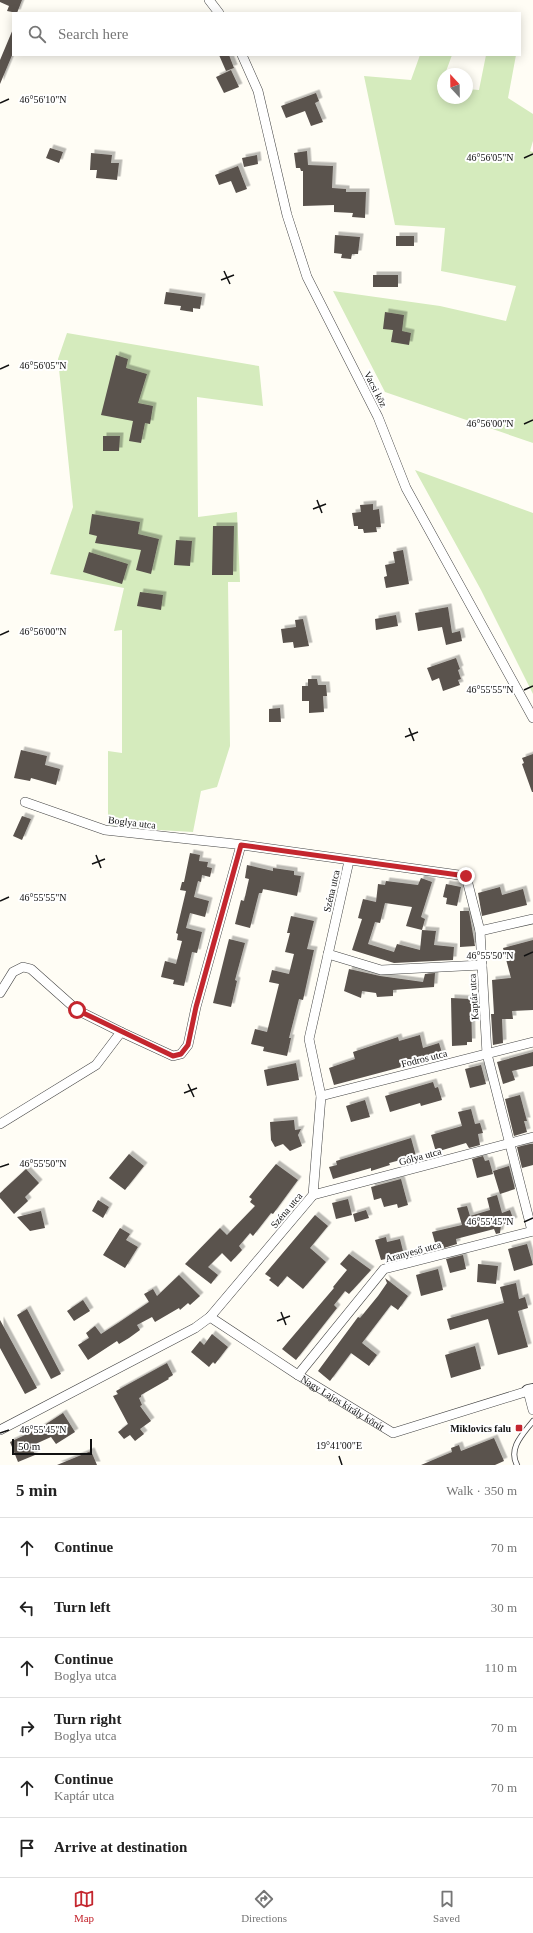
<!DOCTYPE html>
<html lang="en">
<head>
<meta charset="utf-8">
<style>
	:root { --surface:#fff; --page:#f2f2f2; --text:#222; --muted:#767676; --line:#e0e0e0; --accent:#c4262e }
	body { margin:0; font-family:"Times New Roman",serif; background:var(--page); color:var(--text) }
	.compass { position:absolute; left:437px; top:68px; width:36px; height:36px; border-radius:50%; background:var(--surface); box-shadow:0 2px 10px #0003; rotate:338deg }
	.scale { position:absolute; left:12px; bottom:10px; width:80px; box-sizing:border-box; padding-left:4px; border:2px solid #111; border-top:0; font-size:11px; line-height:14px; white-space:nowrap; color:#111; -webkit-text-stroke:3px #fff; paint-order:stroke }
	.stop { position:absolute; width:12px; height:12px; margin:-9px; border:3px solid #c4262e; border-radius:50%; background:#fff }
	.stop.end { background:#c4262e; border-color:#fff; box-shadow:0 1px 4px #0008 }
	.list { margin:0; padding:0; list-style:none }
	h2 { display:flex; justify-content:space-between; align-items:center; height:52px; margin:0; padding:0 16px; font-size:17px }
	h2 small { font-size:13px; font-weight:400; color:var(--muted) }
	.list li { display:grid; grid-template-columns:26px 1fr auto; gap:12px; align-items:center; box-sizing:border-box; height:60px; padding:0 16px; border-top:1px solid var(--line) }
	.list b { display:block; font-size:15px; white-space:nowrap }
	.list p { margin:0; font-size:13px; white-space:nowrap; color:var(--muted) }
	.list em { font-size:13px; font-style:normal; color:var(--muted) }
	.icon { flex:none; width:22px; height:22px; fill:none; stroke:currentColor; stroke-width:2; stroke-linecap:round; stroke-linejoin:round }
	.map { position:relative; flex:none; width:533px; height:1465px; overflow:hidden }
	.search { position:absolute; background:var(--surface); box-shadow:0 2px 10px #0003; left:12px; right:12px; top:12px; height:44px; display:flex; align-items:center; gap:10px; box-sizing:border-box; padding:0 14px; border-radius:0px; color:var(--muted); font-size:15px }
	.sheet { height:412px; background:var(--surface) }
	nav { display:flex; justify-content:space-around; align-items:center; box-sizing:border-box; height:56px; border-top:1px solid var(--line); background:var(--surface); font-size:11px; color:var(--muted) }
	nav a { display:grid; justify-items:center; gap:2px }
	nav .on { color:var(--accent) }
	.map>svg:first-child { display:block }
	.green { fill:#d5ebbd }
	.building { fill:#5a524d; filter:url(#shadow) }
	.lines { fill:none; stroke-linecap:round; stroke-linejoin:round }
	.service-casing { stroke:#444; stroke-width:6 }
	.minor-casing { stroke:#444; stroke-width:10 }
	.tertiary-casing { stroke:#444; stroke-width:14 }
	.service { stroke:#fff; stroke-width:4.5 }
	.minor { stroke:#fff; stroke-width:9 }
	.tertiary { stroke:#fff; stroke-width:12 }
	.route { stroke:#c4262e; stroke-width:5 }
	.ticks { fill:none; stroke:#111; stroke-width:1.5 }
	.poi-dot { fill:#c4262e; stroke:#fff; stroke-width:1.5 }
	.labels { text-anchor:middle; stroke-width:4; stroke-linejoin:round; paint-order:stroke }
	.street-label { font-size:10px; fill:#111; stroke:#fff }
	.poi-label { font-size:10px; font-weight:bold; fill:#111; stroke:#fff; text-anchor:end }
	.ticks-label { font-size:10px; text-anchor:middle; fill:#111; stroke:#fff; stroke-width:4; stroke-linejoin:round; paint-order:stroke }
</style>
</head>
<body>
<div class="map">
<svg width="533" height="1465" viewBox="0 0 533 1465">
	<defs>
		<filter id="shadow"><feDropShadow dx="3.5" dy="-3.5" stdDeviation="0" flood-color="#0004"/></filter>
	</defs>
	<rect width="100%" height="100%" fill="#fffdf5"/>
	<path class="green" d="M420 55H452L445 74H443L442 86 443 98H467V89L479 90 486 55H516L508 98 533 114V141L530 151 533 152V443L385 392 333 291 440 306 506 321 516 286 441 271 445 228 395 225 364 76 411 80Z
		M67 333 259 366 263 406 197 397 198 517 237 512 240 582H228L230 746 217 787 201 791 193 832 108 827V751L122 753V630L114 631 124 588 50 574 73 507 58 359Z
		M415 470 533 513V694L481 590Z"/>
	<path class="building" d="M0 0H22L17 13 7 11 9 6 0 2Z
		M13 29V53L0 84V60Z
		M219 55H229L234 68 226 71Z
		M231 70 239 87 224 93 216 77Z
		M316 93 319 101 315 103 323 122 311 126 305 111 286 118 281 106Z
		M50 148 63 152 59 163 46 158Z
		M307 151 308 165 333 166 332 188 346 189V192H366L365 218 352 217 353 213 334 212V205L303 206V171H301L300 168H296L294 153Z
		M91 153 112 155 111 163H119L117 180 96 178 97 170H90Z
		M257 155 258 164 244 167 242 158Z
		M238 166 247 189 236 193 231 181 219 185 215 175Z
		M335 235 360 237 358 254H352L351 259 341 258 342 254 334 253Z
		M396 236H414V246H396Z
		M373 275H398V287H373Z
		M166 292 202 297 200 309 193 308V312L180 310 181 306 164 304Z
		M385 312 404 315 402 331 411 333 409 345 391 342 393 330 383 329Z
		M116 355 128 359 126 368 147 374 138 403 153 406 150 424 145 423 141 443 129 441 133 421 101 415Z
		M103 436H120L119 451H103Z
		M373 504V510L379 509 381 527H376L377 532 364 533 363 529H358V526H354L352 513 361 512 360 505Z
		M92 514 140 522 138 534 159 539 151 574 136 570 141 550 95 543 97 536 89 534Z
		M213 526H234L233 575H212Z
		M176 540 192 541 190 566 174 565Z
		M403 550 409 584 386 588 384 577 387 576 385 565 395 563 393 552Z
		M89 552 128 564 122 584 83 572Z
		M140 592 163 595 161 610 137 606Z
		M448 607 452 633 460 631 462 641 446 645 442 627 418 631 415 613Z
		M396 615 398 626 376 630 375 619Z
		M303 619 309 646 294 648 293 642 283 643 281 629 296 627 295 620Z
		M456 658 460 669 458 670 461 679 458 680 460 685 443 691 439 678 432 681 427 668Z
		M308 679H317L318 685H326L327 696H323L324 712 309 713V701H302V686H308Z
		M280 708 281 722H269V709Z
		M21 750 47 756 45 765 60 769 56 785 31 778 30 781 14 778Z
		M533 754V792H532L522 764 524 763 522 758Z
		M22 816 31 819 22 840 13 836Z
		M190 853 200 855 199 861 208 862 207 867 212 868 210 877 202 875 201 882 198 881 194 897 209 901 205 917 190 913 186 928 202 932 197 953 192 952 184 986 173 984 174 980 161 977 165 961 176 964 182 941 177 940 178 934 176 933 186 891 180 890 182 882H184Z
		M247 865 273 871V868L294 871V875L301 876 297 896 263 889 262 893H259L250 928 235 924 241 900 244 901 249 879 245 878Z
		M421 878 432 882 421 917 425 919 422 930 406 926 412 907 385 903 380 923 375 922 368 944 394 952 397 944 420 950 422 930 436 931 434 945 454 947 453 960 394 963 352 950 362 919 358 918 363 899 376 902 378 884 385 885 386 881 418 885Z
		M446 884 461 887 457 906 446 904 447 898 443 897Z
		M500 887 502 895 523 889 527 905 482 916 478 893Z
		M460 911H469L475 946 460 947Z
		M291 916 314 921 307 949 314 950 303 1000 299 999 289 1038H291L287 1056 263 1051 264 1047 251 1044 255 1029 267 1032 279 984 269 982 272 970 289 974 294 954 285 952 290 933H287Z
		M229 939 245 943 235 980 237 981 231 1007 213 1003Z
		M533 940V1010L512 1011 513 1019H502L503 1043 493 1045 491 1014H494L492 980 511 978 503 948Z
		M349 969 380 976 423 982 425 974 435 973 434 987 393 990V996L377 997 376 993 362 991 361 998 344 991Z
		M451 998 471 999 472 1042H467V1045L452 1046Z
		M420 1035 423 1048 439 1043 443 1056 334 1085 329 1068 355 1059 353 1052 398 1037 399 1041Z
		M533 1052V1066L512 1071 515 1080 503 1084 497 1062Z
		M296 1063 299 1080 267 1086 264 1070Z
		M481 1065 486 1084 470 1088 465 1069Z
		M433 1082 435 1088 438 1087 442 1100 421 1106 420 1103 390 1112 385 1096Z
		M520 1095 527 1121H524L527 1132 514 1136 505 1099Z
		M365 1100 370 1117 351 1122 346 1106Z
		M471 1109 475 1124 480 1123 483 1133 478 1134 480 1145 469 1148 466 1143 436 1152 431 1135 462 1126 458 1112Z
		M294 1120 295 1130 301 1129 298 1135 302 1146 290 1151 283 1144 275 1147 271 1140 270 1122Z
		M411 1138 416 1156 389 1163 390 1165 371 1171V1168L333 1179 329 1167 337 1165 336 1161Z
		M530 1144H533V1165L522 1168 517 1147Z
		M129 1154 144 1166 125 1190 109 1178Z
		M483 1156 485 1161 489 1160 493 1174 477 1178 472 1159Z
		M276 1164 298 1180 273 1214 271 1213 253 1236 250 1233 239 1246 242 1250 231 1262 222 1253 208 1267 218 1275 211 1284 185 1264 220 1228 227 1235 255 1206 250 1202 252 1199 249 1197Z
		M509 1166 515 1189 500 1194 493 1171Z
		M26 1169 39 1183 25 1197 28 1201 14 1214 0 1198V1193Z
		M401 1179 408 1205 398 1208 397 1204 384 1207 381 1198 374 1200 371 1187Z
		M497 1195 502 1213 510 1210 514 1221 501 1225 500 1233 496 1234 494 1229 456 1239 457 1244 444 1248 443 1244 436 1246 432 1232 462 1225 457 1208 467 1206 470 1216 490 1210 487 1198Z
		M348 1199 352 1215 336 1219 332 1203Z
		M98 1200 109 1207 103 1218 92 1211Z
		M366 1210 369 1218 355 1222 353 1214Z
		M41 1211 45 1228 30 1231 17 1217Z
		M315 1215 328 1226 310 1248 326 1262 303 1289 287 1276 278 1287 269 1280 271 1278 265 1274Z
		M120 1228 130 1234 126 1240 138 1247 125 1268 103 1255Z
		M386 1237 387 1242 400 1239 404 1255 381 1260 375 1240Z
		M527 1244 533 1265 514 1271 508 1249Z
		M349 1254 371 1270 349 1294 345 1291 334 1305 337 1308 296 1360 282 1349 334 1288 333 1287 347 1270 340 1264Z
		M463 1255 466 1269 450 1273 446 1259Z
		M478 1264 498 1266 496 1284 477 1282Z
		M438 1269 443 1290 421 1296 416 1275Z
		M179 1275 200 1296 190 1305 188 1303 180 1310 179 1308 155 1322 152 1317 137 1325 140 1330 129 1338 119 1344 117 1341 88 1360 78 1345 89 1338 86 1333 95 1326 101 1334 118 1323 149 1302 144 1294 153 1289 157 1296Z
		M385 1278 408 1296 398 1310 391 1305 362 1343 377 1355 369 1366 351 1353 330 1381 318 1371 358 1317 360 1318 378 1296 387 1283Z
		M516 1283 519 1299 525 1297 528 1308 518 1311 528 1347 498 1355 488 1319 450 1330 447 1319 504 1303 500 1287Z
		M83 1300 90 1311 74 1321 67 1311Z
		M27 1309 61 1374 51 1379 17 1315Z
		M0 1320 37 1388 25 1394 0 1348Z
		M212 1334 228 1347 215 1364 213 1362 209 1367 191 1352 200 1341 204 1345Z
		M475 1346 481 1369 451 1378 445 1355Z
		M167 1363 173 1375 168 1378 169 1379 141 1395V1397L139 1398 142 1405 140 1406 151 1421 140 1429 144 1434 135 1441 130 1435 124 1439 118 1432 128 1424 113 1396 118 1394 116 1391Z
		M63 1413 75 1432 56 1444 51 1437 31 1446 35 1455 18 1462 10 1442 40 1428Z
		M494 1438 504 1461 495 1465H421L452 1452 451 1448 459 1445 461 1451Z
		M91 1451 97 1465H57Z"/>
	<g class="lines">
		<g class="service-casing">
			<path id="service" d="M517 1465C508 1448 523 1434 533 1421"/>
		</g>
		<g class="minor-casing">
			<g id="minor">
				<path d="M209 0 219 13"/>
				<path d="M242 55 258 91 287 215 307 277 378 417 406 488 533 718"/>
				<path d="M25 802 105 830 235 844 466 876 480 931 487 1054 532 1231"/>
				<path d="M480 931 533 919"/>
				<path d="M328 954 381 970 482 965"/>
				<path d="M0 993 13 972 23 967 31 969 77 1010 121 1032 96 1065 0 1124"/>
				<path d="M121 1032 173 1056 181 1054 188 1045 196 1007 241 845"/>
				<path d="M321 1096 533 1042"/>
				<path d="M313 1195 533 1137"/>
				<path id="s1" d="M210 1317 298 1375 393 1433 528 1391 533 1410"/>
				<path d="M298 1375 384 1269 533 1231"/>
				<path d="M0 1430 195 1328 210 1317 313 1195 321 1096 309 1039 349 861"/>
			</g>
		</g>
		<g class="tertiary-casing">
			<path id="tertiary" d="M528 1391 533 1390"/>
		</g>
		<use href="#service" class="service"/>
		<use href="#minor" class="minor"/>
		<use href="#tertiary" class="tertiary"/>
	</g>
	<g class="lines">
		<path class="route" d="M77 1010 173 1056 181 1054 188 1045 196 1007 241 845 466 876"/>
	</g>
	<path class="ticks" d="M0 103 9 99M524 158 533 154M224 271 230 284M221 280 234 275M0 369 9 365M524 424 533 420M317 500 322 513M313 509 326 504M0 635 9 631M524 690 533 686M409 728 414 741M405 737 418 732M96 855 101 868M92 864 105 859M0 901 9 897M524 956 533 952M188 1084 194 1097M184 1093 197 1088M0 1167 9 1164M524 1222 533 1218M281 1312 286 1325M277 1321 290 1316M0 1433 9 1430M339 1456 342 1465"/>
	<rect class="poi-dot" x="515" y="1424" width="8" height="8" rx="2"/>
	<g class="labels">
		<g class="street-label">
			<text transform="translate(376 389) rotate(63)" y="4">Vacsi köz</text>
			<text transform="translate(132 822) rotate(7)" y="4">Boglya utca</text>
			<text transform="translate(331 891) rotate(-77)" y="4">Széna utca</text>
			<text transform="translate(473 997) rotate(-94)" y="4">Kaptár utca</text>
			<text transform="translate(424 1058) rotate(-14)" y="4">Fodros utca</text>
			<text transform="translate(420 1156) rotate(-15)" y="4">Gólya utca</text>
			<text transform="translate(286 1210) rotate(-50)" y="4">Széna utca</text>
			<text transform="translate(413 1251) rotate(-15)" y="4">Aranyeső utca</text>
			<text dy="4" stroke="none"><textPath href="#s1" startOffset="158">Nagy Lajos király körút</textPath></text>
		</g>
		<g class="poi-label">
			<text x="511" y="1432">Miklovics falu</text>
		</g>
	</g>
	<g class="ticks-label">
		<text x="43" y="103">46°56'10"N</text>
		<text x="490" y="161">46°56'05"N</text>
		<text x="43" y="369">46°56'05"N</text>
		<text x="490" y="427">46°56'00"N</text>
		<text x="43" y="635">46°56'00"N</text>
		<text x="490" y="693">46°55'55"N</text>
		<text x="43" y="901">46°55'55"N</text>
		<text x="490" y="959">46°55'50"N</text>
		<text x="43" y="1167">46°55'50"N</text>
		<text x="490" y="1225">46°55'45"N</text>
		<text x="43" y="1433">46°55'45"N</text>
		<text x="339" y="1449">19°41'00"E</text>
	</g>
</svg>
<svg class="compass" viewBox="-18 -18 36 36"><path d="M0-13l5 13h-10z" fill="#e53935"/><path d="M0 13l5-13h-10z" fill="#767676"/></svg>
<div class="scale">50 m</div>
<div class="stop" style="left:77px;top:1010px"></div>
<div class="stop end" style="left:466px;top:876px"></div>
<div class="search"><svg class="icon" aria-label="search" viewBox="0 0 24 24"><circle cx="10" cy="10" r="6"/><path d="M15 15l6 6"/></svg>Search here</div>
</div>
<section class="sheet">
<h2>5 min<small>Walk · 350 m</small></h2>
<ul class="list">
<li><svg class="icon" aria-label="ahead" viewBox="0 0 24 24"><path d="M12 20V5M6 11l6-6 6 6"/></svg><div><b>Continue</b></div><em>70 m</em></li>
<li><svg class="icon" aria-label="left" viewBox="0 0 24 24"><path d="M17 20v-9H6M10 6l-5 5 5 5"/></svg><div><b>Turn left</b></div><em>30 m</em></li>
<li><svg class="icon" aria-label="ahead" viewBox="0 0 24 24"><path d="M12 20V5M6 11l6-6 6 6"/></svg><div><b>Continue</b><p>Boglya utca</p></div><em>110 m</em></li>
<li><svg class="icon" aria-label="right" viewBox="0 0 24 24"><path d="M7 20v-9h11M14 6l5 5-5 5"/></svg><div><b>Turn right</b><p>Boglya utca</p></div><em>70 m</em></li>
<li><svg class="icon" aria-label="ahead" viewBox="0 0 24 24"><path d="M12 20V5M6 11l6-6 6 6"/></svg><div><b>Continue</b><p>Kaptár utca</p></div><em>70 m</em></li>
<li><svg class="icon" aria-label="arrive" viewBox="0 0 24 24"><path d="M6 21V4h12l-3 4 3 4H6"/></svg><div><b>Arrive at destination</b></div></li>
</ul>
</section>
<nav>
<a class="on"><svg class="icon" aria-label="map" viewBox="0 0 24 24"><path d="M3 6l6-2 6 2 6-2v14l-6 2-6-2-6 2zM9 4v14M15 6v14"/></svg>Map</a>
<a><svg class="icon" aria-label="directions" viewBox="0 0 24 24"><path d="M12 3l9 9-9 9-9-9zM9 14v-3h6M13 9l2 2-2 2"/></svg>Directions</a>
<a><svg class="icon" aria-label="saved" viewBox="0 0 24 24"><path d="M7 4h10v16l-5-4-5 4z"/></svg>Saved</a>
</nav>
</body>
</html>
